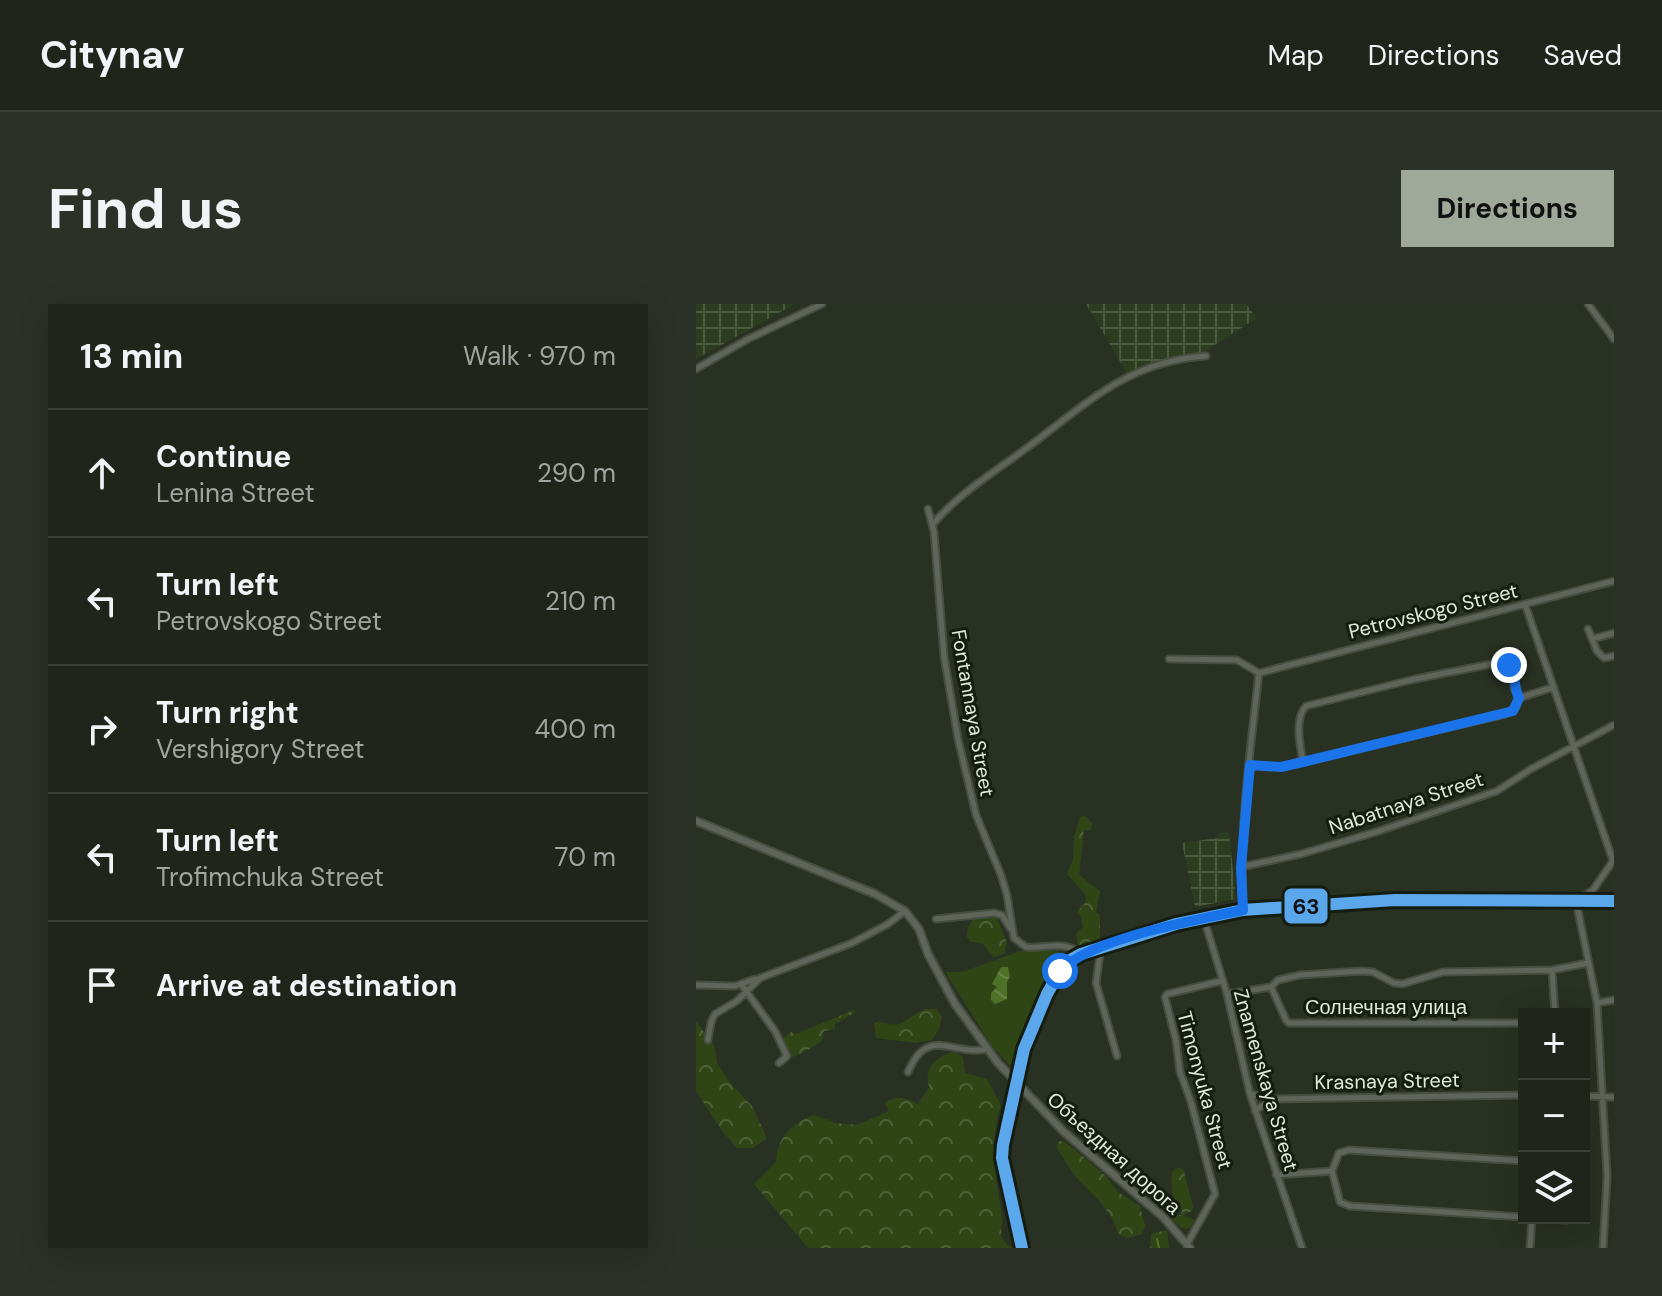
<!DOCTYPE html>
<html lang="en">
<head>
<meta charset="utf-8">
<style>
	:root { --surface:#1f251a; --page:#2c3127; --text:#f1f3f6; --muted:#a1a5a2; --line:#3c4239; --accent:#a0a999 }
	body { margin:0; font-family:"DM Sans",sans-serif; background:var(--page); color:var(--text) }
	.controls { position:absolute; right:24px; bottom:24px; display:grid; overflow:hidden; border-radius:0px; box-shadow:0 8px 32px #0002 }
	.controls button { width:72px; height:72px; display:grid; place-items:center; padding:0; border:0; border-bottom:2px solid var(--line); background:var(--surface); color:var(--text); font:40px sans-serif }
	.stop { position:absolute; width:24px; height:24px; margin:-18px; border:6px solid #1a73e8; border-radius:50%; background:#fff }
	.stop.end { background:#1a73e8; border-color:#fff; box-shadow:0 2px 8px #0008 }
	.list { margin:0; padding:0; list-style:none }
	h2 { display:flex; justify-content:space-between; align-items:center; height:104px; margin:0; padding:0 32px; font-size:34px }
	h2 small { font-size:26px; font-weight:400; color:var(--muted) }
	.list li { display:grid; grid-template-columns:52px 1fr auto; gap:24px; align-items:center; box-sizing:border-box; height:128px; padding:0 32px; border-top:2px solid var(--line) }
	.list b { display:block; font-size:30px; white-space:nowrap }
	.list p { margin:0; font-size:26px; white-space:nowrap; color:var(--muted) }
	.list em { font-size:26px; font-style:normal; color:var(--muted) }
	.icon { flex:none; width:44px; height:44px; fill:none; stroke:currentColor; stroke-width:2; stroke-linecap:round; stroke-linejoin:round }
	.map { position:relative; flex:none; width:918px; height:944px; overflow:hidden; border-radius:0px }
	header { display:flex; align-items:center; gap:48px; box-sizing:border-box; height:112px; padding:0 40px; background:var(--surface); border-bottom:2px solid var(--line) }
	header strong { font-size:38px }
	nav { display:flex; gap:44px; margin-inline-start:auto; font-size:28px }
	.intro { display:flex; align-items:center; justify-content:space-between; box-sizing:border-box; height:192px; padding:0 48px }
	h1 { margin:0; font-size:56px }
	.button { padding:20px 36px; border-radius:0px; background:var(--accent); color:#111; font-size:28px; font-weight:700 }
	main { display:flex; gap:48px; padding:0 48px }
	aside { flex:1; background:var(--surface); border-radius:0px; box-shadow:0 8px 32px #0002 }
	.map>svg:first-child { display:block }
	.industrial { fill:url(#industrial-grid) }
	.forest { fill:url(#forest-crowns) }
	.park { fill:#2f4516 }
	.water { fill:url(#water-waves) }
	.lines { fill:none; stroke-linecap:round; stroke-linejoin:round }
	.stream { stroke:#4d7127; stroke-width:2 }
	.street-casing { stroke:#474e41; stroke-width:9 }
	.secondary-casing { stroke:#474e41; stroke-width:10 }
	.street { stroke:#5f655a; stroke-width:5 }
	.secondary { stroke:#5f655a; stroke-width:6 }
	.bus-1-casing { stroke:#151c10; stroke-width:18 }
	.bus-1 { stroke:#5aa8eb; stroke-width:12 }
	.route { stroke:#1a73e8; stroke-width:10 }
	.labels { text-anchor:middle; stroke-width:6; stroke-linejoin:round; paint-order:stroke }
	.street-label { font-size:20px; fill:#e0ead9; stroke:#151c10 }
	.line-badge { stroke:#151c10; stroke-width:3 }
	.pale-badge-label { font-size:22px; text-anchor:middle; font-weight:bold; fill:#111 }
</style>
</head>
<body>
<header>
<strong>Citynav</strong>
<nav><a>Map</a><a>Directions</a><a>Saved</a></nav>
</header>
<div class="intro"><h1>Find us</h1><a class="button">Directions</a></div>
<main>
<aside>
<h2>13 min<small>Walk · 970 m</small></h2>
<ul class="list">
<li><svg class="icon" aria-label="ahead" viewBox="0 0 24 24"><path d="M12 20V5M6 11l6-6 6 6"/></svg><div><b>Continue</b><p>Lenina Street</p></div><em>290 m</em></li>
<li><svg class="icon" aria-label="left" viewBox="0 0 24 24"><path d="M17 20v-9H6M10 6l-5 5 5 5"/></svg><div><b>Turn left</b><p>Petrovskogo Street</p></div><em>210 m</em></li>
<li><svg class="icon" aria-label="right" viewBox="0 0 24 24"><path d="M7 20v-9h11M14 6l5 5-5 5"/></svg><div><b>Turn right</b><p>Vershigory Street</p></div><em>400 m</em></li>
<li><svg class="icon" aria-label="left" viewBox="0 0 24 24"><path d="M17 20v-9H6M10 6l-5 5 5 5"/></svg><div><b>Turn left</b><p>Trofimchuka Street</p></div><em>70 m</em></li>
<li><svg class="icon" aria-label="arrive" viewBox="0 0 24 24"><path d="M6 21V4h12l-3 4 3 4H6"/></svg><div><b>Arrive at destination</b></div></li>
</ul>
</aside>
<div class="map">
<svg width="918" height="944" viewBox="0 0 918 944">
	<defs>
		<pattern id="industrial-grid" width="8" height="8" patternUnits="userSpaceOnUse" patternTransform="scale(2)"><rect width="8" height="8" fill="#2c3c1e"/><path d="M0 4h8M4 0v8" fill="none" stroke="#4a583e"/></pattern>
		<pattern id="forest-crowns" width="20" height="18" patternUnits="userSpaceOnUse" patternTransform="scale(2)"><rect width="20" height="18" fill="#2f4516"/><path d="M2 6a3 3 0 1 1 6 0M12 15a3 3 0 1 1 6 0" fill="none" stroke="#4d6037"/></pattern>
		<pattern id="water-waves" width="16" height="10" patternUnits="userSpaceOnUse" patternTransform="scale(2)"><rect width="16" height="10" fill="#4d7127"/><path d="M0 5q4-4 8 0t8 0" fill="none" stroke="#668546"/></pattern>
	</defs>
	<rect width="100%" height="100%" fill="#293122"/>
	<path class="industrial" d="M0 0H99L0 55Z
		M390 0H550L561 14 500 53 499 50 491 49 432 71Z
		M533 528 540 595 499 603 486 539 521 534 523 529Z"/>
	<path class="forest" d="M389 512 396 519 395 526H388L383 571 404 587 400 608 404 611V634L386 645 382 643 380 630 387 623 385 613 381 608 390 598 389 590 371 570 377 556 378 532 384 513Z
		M295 611 301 614 311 639 308 650 297 653 287 640 274 637 271 633 272 623 278 613Z
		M229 705H241L246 712 243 725 236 736 220 739 180 734 178 719 183 717C207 727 209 714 229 705Z
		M158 706 160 708 139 720V725L128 727 126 737 112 746 97 753 89 744 87 734 95 728 100 730Z
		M0 717 19 743 21 759 35 780 56 802 71 834 57 844H41L27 828 0 787Z
		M258 747 267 753 269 769 291 775 305 801 301 814 297 841 300 875 306 912 305 932 311 941 318 944H112L58 880 80 858C81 834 95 819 118 811L140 819 161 821 193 807 189 799C202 790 209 794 222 800L233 783C227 763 241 753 258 747Z
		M363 837 369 838 382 848 410 872 422 888 444 902 449 922 446 930 432 934 422 930C416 905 398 893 381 874 373 865 367 853 360 842Z
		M483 863 488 867 497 903 496 907 487 911 499 916 494 924 488 925 476 916 475 912 485 911 486 906C475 897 475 883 476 868Z
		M471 926 473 944H454L455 930Z"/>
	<path class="park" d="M324 647H360L370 650 347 689 315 763 296 742 249 668H266Z"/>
	<path class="water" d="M305 663H312L314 672 311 678V695L299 700 295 696V689L301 683 296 680Z"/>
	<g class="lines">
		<path class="stream" d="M461 935 463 944"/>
		<g class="street-casing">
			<path id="street" d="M892 0 918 35
				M0 65 52 35 126 0
				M232 205 238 228 248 352 262 435 280 511 305 571 311 591 318 634 330 643C351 645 366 635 385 650
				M237 220C262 190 297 169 328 146 388 102 431 57 510 52
				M829 300 917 557 897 586 880 597 901 699 911 872 907 944
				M892 325 896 335
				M918 329 896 335 901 347 908 354 918 352
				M473 355 541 356 563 369
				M607 458C604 441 598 415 610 402L719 375 806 358 817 365 818 384 823 394
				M554 461 585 463 809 410 820 403 823 394 858 383
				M545 563 605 550 680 528 801 487 835 465 918 421
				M547 606C543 527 554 448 563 369L918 277
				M240 615 298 609 306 611 314 624
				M508 615 531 690 554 790 606 944
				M405 643 400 679 421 752
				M856 666 859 710
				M45 680 79 727 91 752 83 759
				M0 681 39 682 59 675
				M575 683 590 716 593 719H828
				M531 690 575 683 582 676 604 671 666 667 677 668 698 679 706 680 747 668 856 666 892 659
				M901 699 918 696
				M12 736 15 718 19 710 41 697 64 674 156 639 192 620 209 607
				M212 768C232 720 258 753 291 745
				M319 779 306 848 326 944
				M554 790 576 795 828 791
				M888 792 918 793
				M559 807 575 795
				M636 867 644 898 654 902 828 913
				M580 871 636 867 643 849 653 846 828 857
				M837 914 872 916
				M491 940 519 890 495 798 484 768 480 737 469 693 471 690 525 677
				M834 944 836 914"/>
		</g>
		<g class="secondary-casing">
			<path id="secondary" d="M0 517 179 590 209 607 223 625 232 650 259 700 302 759 367 827 467 913 494 944
				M319 779 323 759 351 690 364 667 374 656 405 643 474 621 547 606 699 596 918 597"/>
		</g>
		<use href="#street" class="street"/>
		<use href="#secondary" class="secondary"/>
		<g class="bus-1-casing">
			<path id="bus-1" d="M326 944 306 854 307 841 328 745 351 690 364 667 374 656 385 650 480 620 547 606 699 596 918 597"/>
		</g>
		<use href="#bus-1" class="bus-1"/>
	</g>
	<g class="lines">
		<path class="route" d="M364 667C395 634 501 616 547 606L545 563 554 461 585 463 607 458 817 407 823 394C817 383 821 370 813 361"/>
	</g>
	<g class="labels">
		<g class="street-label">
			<text transform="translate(737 307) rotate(-14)" y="7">Petrovskogo Street</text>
			<text transform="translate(277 409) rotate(80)" y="7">Fontannaya Street</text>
			<text transform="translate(710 499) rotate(-18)" y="7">Nabatnaya Street</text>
			<text x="690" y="710">Солнечная улица</text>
			<text transform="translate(570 776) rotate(74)" y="7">Znamenskaya Street</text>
			<text transform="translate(691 777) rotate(-1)" y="7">Krasnaya Street</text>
			<text transform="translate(509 786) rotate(75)" y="7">Timonyuka Street</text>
			<text transform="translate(418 849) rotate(42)" y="7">Объездная дорога</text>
		</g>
	</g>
	<rect class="line-badge" x="587" y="583" width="46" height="38" rx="8" fill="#5aa8eb"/>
	<g class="pale-badge-label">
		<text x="610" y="610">63</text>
	</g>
</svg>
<div class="controls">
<button>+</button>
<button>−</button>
<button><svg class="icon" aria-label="layers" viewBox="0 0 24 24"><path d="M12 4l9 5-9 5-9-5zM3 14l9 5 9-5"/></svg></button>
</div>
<div class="stop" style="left:364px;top:667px"></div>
<div class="stop end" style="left:813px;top:361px"></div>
</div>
</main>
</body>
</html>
